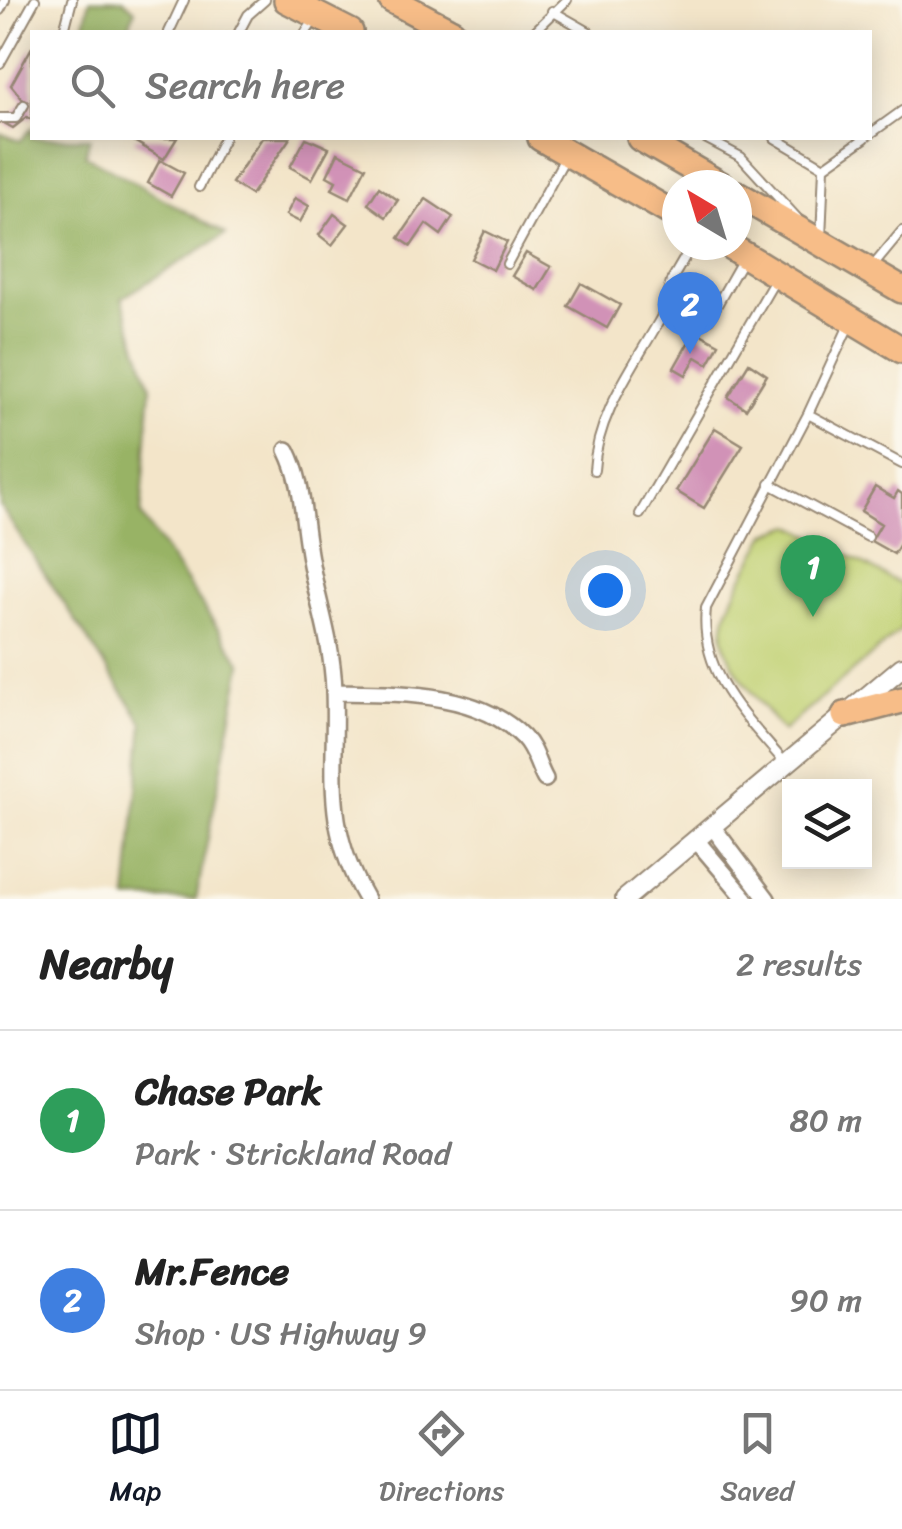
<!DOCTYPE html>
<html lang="en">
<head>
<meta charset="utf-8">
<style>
	:root { --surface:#fff; --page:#f2f2f2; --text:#222; --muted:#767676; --line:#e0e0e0; --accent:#111827 }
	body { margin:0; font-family:Sriracha,sans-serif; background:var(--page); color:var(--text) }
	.controls { position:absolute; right:30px; bottom:30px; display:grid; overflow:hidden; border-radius:0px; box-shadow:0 5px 25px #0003 }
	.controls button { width:90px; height:90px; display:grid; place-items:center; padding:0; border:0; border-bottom:2px solid var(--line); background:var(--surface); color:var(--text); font:50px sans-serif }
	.compass { position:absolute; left:662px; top:170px; width:90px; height:90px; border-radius:50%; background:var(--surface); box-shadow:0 5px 25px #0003; rotate:322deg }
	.you { position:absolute; left:605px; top:590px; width:35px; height:35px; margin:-25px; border:8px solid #fff; border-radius:50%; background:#1a73e8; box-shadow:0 0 0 15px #1a73e833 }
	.badge { display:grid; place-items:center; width:65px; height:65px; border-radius:50%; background:var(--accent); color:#fff; font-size:32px; font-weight:700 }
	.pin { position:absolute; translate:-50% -82px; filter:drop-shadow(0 2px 5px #0008) }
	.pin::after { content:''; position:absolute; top:52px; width:35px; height:30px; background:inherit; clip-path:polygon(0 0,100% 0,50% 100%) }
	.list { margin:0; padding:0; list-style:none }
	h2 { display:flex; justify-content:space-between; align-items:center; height:130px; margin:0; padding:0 40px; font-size:42px }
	h2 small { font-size:32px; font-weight:400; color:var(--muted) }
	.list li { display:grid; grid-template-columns:65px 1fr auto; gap:30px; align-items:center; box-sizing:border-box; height:180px; padding:0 40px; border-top:2px solid var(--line) }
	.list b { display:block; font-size:38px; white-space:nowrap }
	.list p { margin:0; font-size:32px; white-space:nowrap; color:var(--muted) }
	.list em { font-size:32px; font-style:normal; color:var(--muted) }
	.icon { flex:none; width:55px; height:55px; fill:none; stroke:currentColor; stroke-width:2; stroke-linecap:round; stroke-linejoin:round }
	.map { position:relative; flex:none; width:902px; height:899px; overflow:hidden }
	.search { position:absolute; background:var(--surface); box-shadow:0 5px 25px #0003; left:30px; right:30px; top:30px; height:110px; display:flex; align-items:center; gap:25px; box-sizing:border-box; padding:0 35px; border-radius:0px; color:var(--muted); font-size:38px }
	.sheet { height:490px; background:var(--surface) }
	nav { display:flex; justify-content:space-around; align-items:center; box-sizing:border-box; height:140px; border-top:2px solid var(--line); background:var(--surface); font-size:28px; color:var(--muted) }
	nav a { display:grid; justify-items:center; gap:5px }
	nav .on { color:var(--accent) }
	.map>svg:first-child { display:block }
	.green { fill:#c1d173; stroke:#7e7e48; stroke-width:2.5 }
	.forest { fill:#98b365; stroke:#6a6e42; stroke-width:2.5 }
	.building { fill:#d192b7 }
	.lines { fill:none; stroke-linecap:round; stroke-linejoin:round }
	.service-casing { stroke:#978874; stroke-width:12 }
	.minor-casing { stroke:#978874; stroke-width:20 }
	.tertiary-casing { stroke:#978874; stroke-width:22 }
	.trunk-casing { stroke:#978874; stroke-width:30 }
	.service { stroke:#fff; stroke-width:8 }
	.minor { stroke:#fff; stroke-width:15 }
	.tertiary { stroke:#fff; stroke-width:18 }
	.trunk { stroke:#f7bd88; stroke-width:25 }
</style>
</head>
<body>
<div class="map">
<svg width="902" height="899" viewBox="0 0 902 899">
	<rect width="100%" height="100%" fill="#fbf7ec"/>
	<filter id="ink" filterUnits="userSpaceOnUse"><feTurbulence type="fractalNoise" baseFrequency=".01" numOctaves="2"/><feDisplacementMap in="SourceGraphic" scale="20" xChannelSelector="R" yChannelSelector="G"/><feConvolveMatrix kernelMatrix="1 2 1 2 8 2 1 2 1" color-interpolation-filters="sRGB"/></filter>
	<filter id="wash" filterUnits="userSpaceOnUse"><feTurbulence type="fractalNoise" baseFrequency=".0048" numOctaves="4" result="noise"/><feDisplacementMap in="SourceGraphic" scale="40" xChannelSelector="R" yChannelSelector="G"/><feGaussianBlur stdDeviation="2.25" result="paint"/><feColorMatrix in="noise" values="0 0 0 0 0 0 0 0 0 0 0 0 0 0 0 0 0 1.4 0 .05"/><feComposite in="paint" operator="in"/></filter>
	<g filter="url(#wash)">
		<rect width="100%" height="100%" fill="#f3e5c9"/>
		<path class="green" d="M792 525 902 585V629L783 731C706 636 707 641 767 534Z"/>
		<path class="forest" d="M90 0H123L135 10 127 32H82Z
			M32 128V138H90L85 155 226 234 122 298 151 387 141 515 242 664 196 899H127L143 723 0 506V133L20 141Z"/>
		<g id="blocks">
			<path class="building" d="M32 47V120L27 117 13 128 4 123 24 101 11 85Z
				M136 138H177L164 159 134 141Z
				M262 138H290L251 195 232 183Z
				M306 138 329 148 312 179 290 167Z
				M338 153 366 167 350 198 332 189 336 181 327 176Z
				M160 160 184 173 171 196 148 183Z
				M379 187 398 200 386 217 368 204Z
				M295 198 309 206 300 222 286 215Z
				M426 199 453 217 441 235 426 224 411 246 399 238Z
				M334 214 348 224 332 245 319 235Z
				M485 231 507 242 493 270 471 259Z
				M526 253 551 267 537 290 512 276Z
				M581 283 620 305 607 328 568 306Z
				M695 331 719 344 708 364 696 357 686 375 674 368Z
				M749 363 767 375 746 409 728 397Z
				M715 428 743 445 704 508 676 491Z
				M875 487 894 498 898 491 902 494V540L894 554 871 541 881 524 861 511Z"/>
		</g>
	</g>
	<g filter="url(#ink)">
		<use href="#blocks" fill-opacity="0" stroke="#978874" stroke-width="2.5"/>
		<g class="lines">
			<g class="service-casing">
				<path id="service" d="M0 10 5 0
					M552 11 589 32
					M64 31 72 0
					M169 32 184 0
					M239 32 248 15 265 0
					M306 32 315 19
					M534 32 567 0
					M0 63 35 0
					M0 118H16L24 105
					M870 134 902 111
					M705 138 741 157 797 218
					M775 138 824 167
					M199 187 224 138
					M821 239 824 167 865 138
					M692 245 671 281 663 314 690 328 709 319 743 259
					M507 264 566 156
					M873 266 902 231
					M808 414 902 464
					M594 470C597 412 636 364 663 314
					M770 484 868 537
					M640 514 775 280
					M785 763C745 716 699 674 706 608L808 414 850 323"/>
			</g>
			<g class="minor-casing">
				<path id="minor" d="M287 450C303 482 302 512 308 547 315 597 332 637 334 690 337 771 322 824 366 899
					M334 692C394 693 477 690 523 737 535 749 537 765 545 779
					M712 826 767 899
					M696 840 746 899"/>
			</g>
			<g class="tertiary-casing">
				<path id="tertiary" d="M625 899 902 667"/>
			</g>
			<g class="trunk-casing">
				<path id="trunk" d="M287 0 350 32
					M392 0 452 32
					M541 138 677 216
					M640 138 721 185
					M737 194 902 290
					M728 245 902 350
					M845 715 902 700"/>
			</g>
			<use href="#service" class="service"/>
			<use href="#minor" class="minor"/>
			<use href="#tertiary" class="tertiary"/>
			<use href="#trunk" class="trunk"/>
		</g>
	</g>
</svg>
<div class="controls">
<button><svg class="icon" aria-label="layers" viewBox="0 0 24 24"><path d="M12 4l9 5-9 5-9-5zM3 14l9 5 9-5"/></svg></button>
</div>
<svg class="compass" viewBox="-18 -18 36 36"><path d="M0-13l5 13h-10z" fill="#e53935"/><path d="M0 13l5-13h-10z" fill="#767676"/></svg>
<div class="you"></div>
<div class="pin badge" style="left:813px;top:617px;background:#2e9e5b">1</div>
<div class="pin badge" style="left:690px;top:354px;background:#3f7fe0">2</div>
<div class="search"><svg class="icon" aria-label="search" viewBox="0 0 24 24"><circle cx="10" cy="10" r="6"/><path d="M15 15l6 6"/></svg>Search here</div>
</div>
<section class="sheet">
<h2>Nearby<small>2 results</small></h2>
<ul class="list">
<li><span class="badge" style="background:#2e9e5b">1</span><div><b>Chase Park</b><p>Park · Strickland Road</p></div><em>80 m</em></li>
<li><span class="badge" style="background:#3f7fe0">2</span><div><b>Mr.Fence</b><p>Shop · US Highway 9</p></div><em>90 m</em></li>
</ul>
</section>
<nav>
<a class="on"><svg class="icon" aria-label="map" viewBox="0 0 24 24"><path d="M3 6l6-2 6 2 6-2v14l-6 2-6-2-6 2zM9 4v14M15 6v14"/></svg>Map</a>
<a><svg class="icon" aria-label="directions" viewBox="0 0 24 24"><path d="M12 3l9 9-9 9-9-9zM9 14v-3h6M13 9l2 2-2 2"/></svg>Directions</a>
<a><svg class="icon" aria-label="saved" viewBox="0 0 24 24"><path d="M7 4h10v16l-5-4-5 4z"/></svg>Saved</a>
</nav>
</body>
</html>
